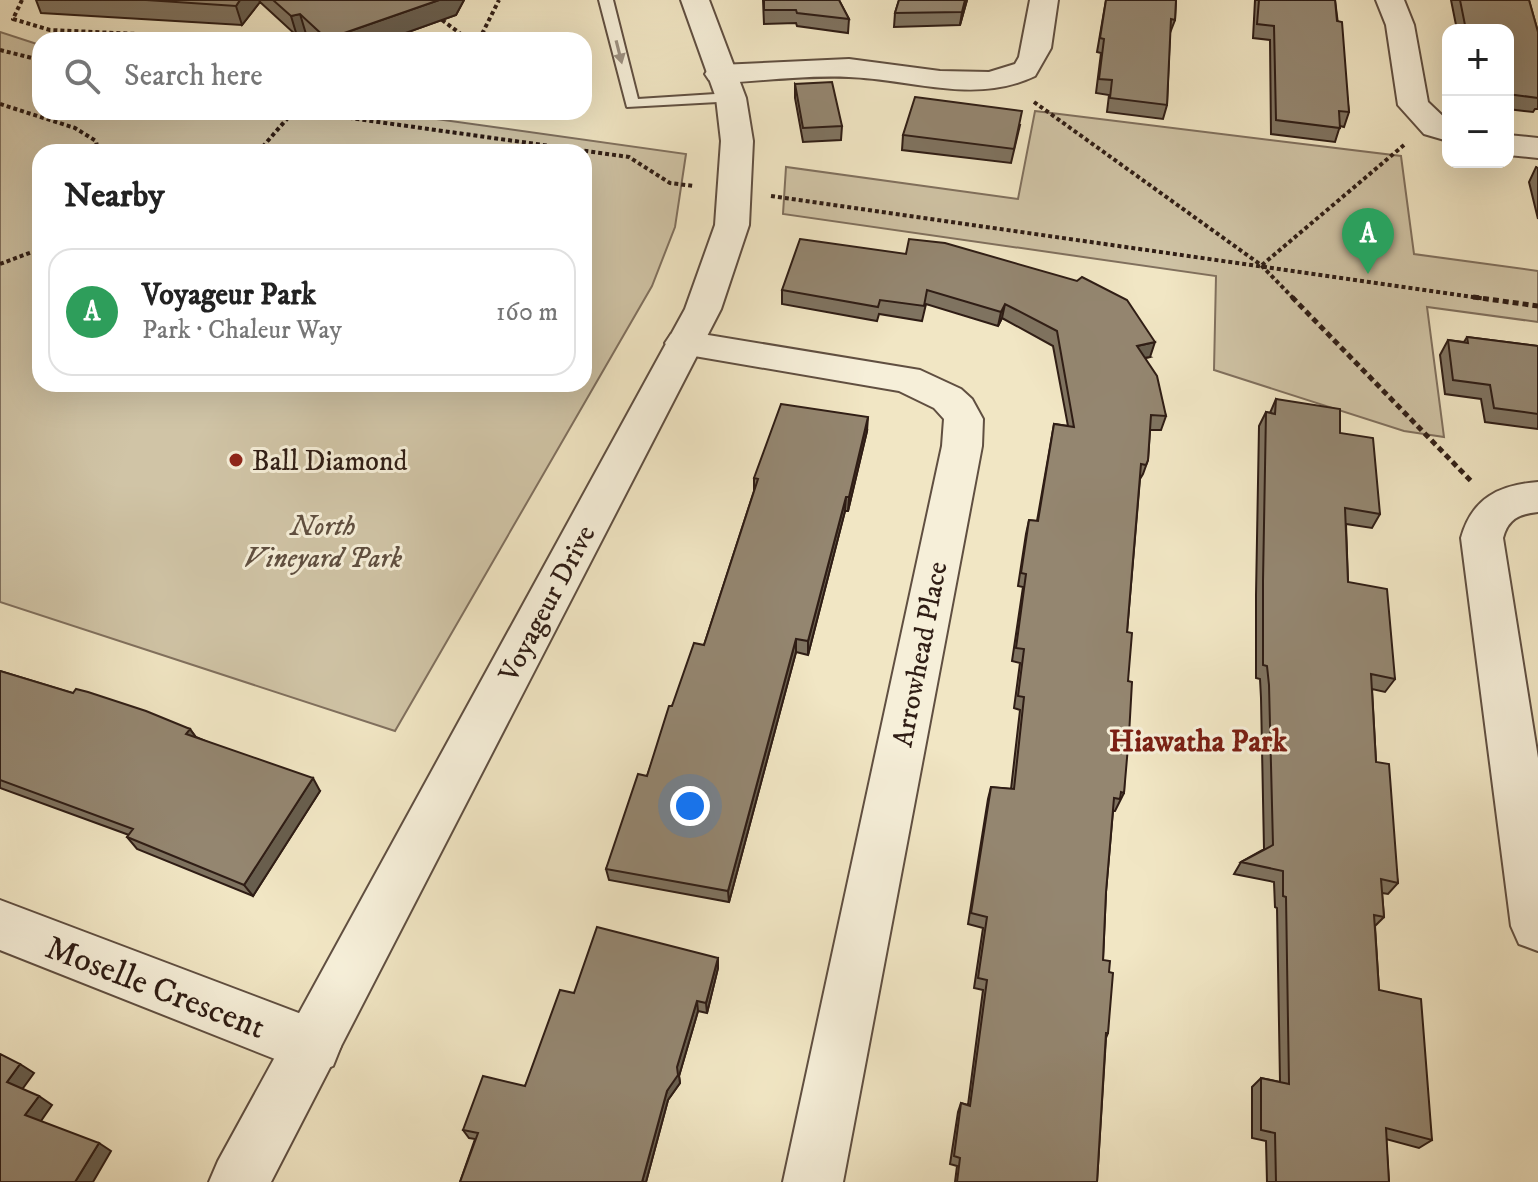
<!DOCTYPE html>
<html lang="en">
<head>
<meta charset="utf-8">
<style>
	:root { --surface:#fff; --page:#f6f6f6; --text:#222; --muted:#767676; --line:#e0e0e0; --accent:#8f2418 }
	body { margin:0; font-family:"IM FELL DW Pica",serif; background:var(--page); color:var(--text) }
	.controls { position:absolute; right:24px; top:24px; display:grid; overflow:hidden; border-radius:16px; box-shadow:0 8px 32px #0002 }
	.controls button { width:72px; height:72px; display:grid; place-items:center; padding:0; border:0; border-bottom:2px solid var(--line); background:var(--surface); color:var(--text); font:40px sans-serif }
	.you { position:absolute; left:690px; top:806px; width:28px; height:28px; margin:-20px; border:6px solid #fff; border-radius:50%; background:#1a73e8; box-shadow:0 0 0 12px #1a73e833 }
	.badge { display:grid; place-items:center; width:52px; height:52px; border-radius:50%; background:var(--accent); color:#fff; font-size:26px; font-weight:700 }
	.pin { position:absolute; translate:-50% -66px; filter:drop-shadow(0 2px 4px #0008) }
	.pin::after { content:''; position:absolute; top:42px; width:28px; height:24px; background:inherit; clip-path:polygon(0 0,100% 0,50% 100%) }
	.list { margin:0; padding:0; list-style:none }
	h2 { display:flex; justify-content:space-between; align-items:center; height:104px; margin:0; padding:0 32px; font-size:34px }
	h2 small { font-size:26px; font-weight:400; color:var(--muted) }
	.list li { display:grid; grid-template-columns:52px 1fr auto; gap:24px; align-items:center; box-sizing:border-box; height:128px; margin:0 16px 16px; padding:0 16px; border:2px solid var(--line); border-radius:24px }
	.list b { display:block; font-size:30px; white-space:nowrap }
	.list p { margin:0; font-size:26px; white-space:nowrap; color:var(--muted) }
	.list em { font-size:26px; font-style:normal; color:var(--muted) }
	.icon { flex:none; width:44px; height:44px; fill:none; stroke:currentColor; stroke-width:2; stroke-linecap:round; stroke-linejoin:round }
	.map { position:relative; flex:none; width:1538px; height:1182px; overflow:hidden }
	.search { position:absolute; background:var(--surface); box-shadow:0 8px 32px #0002; left:32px; top:32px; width:560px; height:88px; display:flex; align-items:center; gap:20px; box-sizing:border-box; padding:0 28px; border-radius:24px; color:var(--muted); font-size:30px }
	.panel { position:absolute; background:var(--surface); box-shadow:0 8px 32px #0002; left:32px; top:144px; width:560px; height:248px; border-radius:24px }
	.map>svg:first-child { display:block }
	.green { fill:#d0c4a6; stroke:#80705e; stroke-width:2; fill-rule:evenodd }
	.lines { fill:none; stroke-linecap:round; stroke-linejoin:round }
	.service-casing { stroke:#604f41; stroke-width:4 }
	.minor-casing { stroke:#604f41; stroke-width:4 }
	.tertiary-casing { stroke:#604f41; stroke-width:4 }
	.path-far1 { stroke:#2f1d15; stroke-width:4; stroke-dasharray:4 3; stroke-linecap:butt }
	.path { stroke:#2f1d15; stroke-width:5; stroke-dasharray:6 4; stroke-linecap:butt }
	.service { fill:#f6efd9; fill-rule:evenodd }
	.minor { fill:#f6efd9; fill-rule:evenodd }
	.tertiary { fill:#f6efd9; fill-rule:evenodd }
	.wall { fill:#7f7360; stroke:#2f1d15; stroke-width:2 }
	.shaded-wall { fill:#685e4e; stroke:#2f1d15; stroke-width:2 }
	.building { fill:#948670; stroke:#2f1d15; stroke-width:2 }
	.oneway { fill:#9c9081 }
	.poi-dot { fill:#8f2418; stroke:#f6efd9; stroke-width:3 }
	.labels { text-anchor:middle; stroke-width:6; stroke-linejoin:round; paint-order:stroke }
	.poi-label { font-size:28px; fill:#2f1d15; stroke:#f6efd9; text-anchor:start }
	.park-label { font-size:28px; font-style:italic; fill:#5f4f40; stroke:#f6efd9 }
	.street-label { font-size:28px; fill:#2f1d15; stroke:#f6efd9 }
	.neighbourhood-label { font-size:30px; font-weight:bold; fill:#7a1f14; stroke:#f6efd9 }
	.near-street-label { font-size:34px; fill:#2f1d15; stroke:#f6efd9 }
</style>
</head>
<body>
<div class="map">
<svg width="1538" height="1182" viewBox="0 0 1538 1182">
	<rect width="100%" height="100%" fill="#f1e6c4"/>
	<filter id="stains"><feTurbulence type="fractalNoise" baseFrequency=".0025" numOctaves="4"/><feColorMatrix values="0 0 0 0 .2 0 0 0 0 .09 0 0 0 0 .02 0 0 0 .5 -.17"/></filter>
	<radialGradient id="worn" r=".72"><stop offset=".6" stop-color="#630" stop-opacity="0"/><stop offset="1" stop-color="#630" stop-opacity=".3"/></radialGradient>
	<path class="green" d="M0 32 40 45V112H386L686 154 675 227 652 286 395 731 0 602ZM584 152V384H40V152Z
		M1035 111 1401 156 1414 254 1538 271V322L1427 307 1444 437 1404 431 1214 370 1216 276 783 214 786 167 1018 199Z"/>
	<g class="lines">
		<g class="service-casing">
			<path id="service" d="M599 0H613L638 99 731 93 736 95V101L627 107Z"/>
		</g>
		<g class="minor-casing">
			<path id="minor" d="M1030 0H1058L1051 48 1035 76C975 105 911 79 849 77 806 75 763 81 720 83L709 80 705 74 709 68 720 65 849 59 940 71 989 72 1015 64 1019 57Z
				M1376 0H1404L1414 25 1428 102 1448 121V141L1424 134 1398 105 1386 25Z
				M1508 135 1538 138V158L1508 155Z
				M684 331 920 370 961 389 972 399 983 419 982 446 843 1182H783L942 446 944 419 934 408 899 391 671 352 665 343 671 334Z
				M1538 482V512C1519 514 1508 519 1503 538L1538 758V951L1519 944 1511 926 1461 538C1472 498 1499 485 1538 482Z
				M0 900 333 1026 341 1046 333 1066 313 1074 0 950Z"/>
		</g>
		<g class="tertiary-casing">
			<path id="tertiary" d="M681 0H709L746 98 753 141 749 225 721 309 271 1182H209L218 1161 685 309 715 225 721 141 716 98Z"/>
		</g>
		<path class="path-far1" d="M22 0 13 19 50 30 204 37
			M442 20 469 40
			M479 40 499 0
			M0 50 40 60
			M1034 102 1261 265 1294 299
			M0 104 75 128 96 141 98 152
			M307 112 629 157 670 183 694 186
			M258 152 293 112
			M771 196 1487 299
			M0 264 40 249
			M1262 265 1404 145"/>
		<path class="path" d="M1292 297 1472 482
			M1473 297 1538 306"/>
		<use href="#service" class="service"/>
		<use href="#minor" class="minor"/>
		<use href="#tertiary" class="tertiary"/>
	</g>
	<path class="wall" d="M36 0H464L456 15 386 40H312L306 34 297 36 260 2 242 25 41 13Z
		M763 0H839L849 19 848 33 797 26 796 23 764 24Z
		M899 0H967L960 25 894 27 895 13Z
		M1106 0H1176L1175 20 1170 33 1167 105 1163 119 1107 112 1109 95 1096 93 1101 53 1097 52Z
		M1255 0H1335L1349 112 1344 127 1340 126 1335 142 1271 134 1270 40 1253 38Z
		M1451 0H1529L1538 32V109H1535L1533 112 1508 109V30H1457Z
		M795 84 842 126 841 140 803 142 795 98Z
		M1020 125 1011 163 902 150 903 135Z
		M1536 167 1538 168V219L1529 182Z
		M906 254 1150 357 1145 358 1166 416 1161 430H1150L1148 460 1143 474 1140 479 1127 632 1128 681 1124 793 1115 811H1113L1106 892 1103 960 1109 972 1108 1033 1106 1038 1097 1182H955L957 1166 950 1164 958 1112 961 1103 968 1105 983 990 974 988 983 928 968 924 988 799 991 787 1011 789 1020 710 1014 708 1020 663 1012 661 1023 587 1018 586 1026 534 1029 520 1037 521 1054 424 1068 426 1053 346 1002 318 998 326 926 304 922 321 879 314 877 321 782 304V290Z
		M1467 337 1538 346V429L1485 422 1481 399 1445 394 1440 355 1448 340 1464 342Z
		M1276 399 1340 433 1380 514 1372 528 1346 524 1348 582 1395 679 1385 692 1372 689 1376 762 1398 883 1388 894 1382 893 1384 917 1375 926 1379 990 1432 1140 1419 1148 1386 1139 1389 1182H1267L1266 1141 1252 1138V1087L1261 1078 1280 1082 1277 908 1275 907 1274 882 1234 874 1241 862 1264 849 1261 698 1260 679 1256 678V595L1259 426 1266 412 1270 413Z
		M867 431 848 511H845L808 655 796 652 729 902 609 880 606 869 647 776 672 706 704 645 754 491V478Z
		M0 671 190 729 196 737 320 791 253 896 137 849 127 837 129 835 0 788Z
		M718 958V968L707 1013 698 1011 679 1076 680 1083 668 1100 646 1182H460L475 1139 469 1138 463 1130 525 1086 574 993Z"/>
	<path class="shaded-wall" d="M240 0H259L260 2 242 25 236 6Z
		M439 0H464L456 15 386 40H328L327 39Z
		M965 0H967L960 25 962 12Z
		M300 14 306 34 297 36 291 16Z
		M1005 304 1002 318 998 326 1001 312Z
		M1155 342 1150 357 1132 360 1137 346Z
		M868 417 867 431 848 511 849 497Z
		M846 497 845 511 808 655V641Z
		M796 639V652L729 902 728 891Z
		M190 729 199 742 186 734Z
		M313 778 320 791 253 896 244 885Z
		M718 958V968L707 1013 706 1003Z
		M697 1001 698 1011 679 1076 680 1083 668 1100 646 1182H642L667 1091 677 1067Z
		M20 1064 34 1073 21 1091 7 1082Z
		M39 1096 52 1105 39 1124 25 1115Z
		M99 1143 111 1151 93 1182H75Z"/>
	<path class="building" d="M146 0H240L236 6Z
		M273 0H439L327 39 300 14 291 16Z
		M764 0H839L849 19 797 13 796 10H764Z
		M899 0H965L962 12 895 13Z
		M1106 0H1176L1175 20 1171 19 1167 105 1110 98 1112 80 1099 79 1104 39 1100 38Z
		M1259 0H1335L1337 21 1342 22 1349 112 1339 111 1340 128 1276 120 1274 26 1257 24Z
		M1460 0H1529L1538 32V98L1508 94V30H1466Z
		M832 82 842 126 803 128 795 84Z
		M915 97 1022 111 1014 149 903 135Z
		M800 239 906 254 909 239 945 243 1077 281 1082 277 1127 300 1155 342 1137 346 1157 376 1166 416 1151 415 1148 460 1146 465 1141 464 1127 632 1132 633 1128 681 1132 682 1129 735 1124 793 1121 792 1120 799 1114 798 1106 892 1103 960 1110 961 1109 972 1113 973 1108 1033H1106L1097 1182H957L960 1158 954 1156 961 1103 970 1106 987 980 978 978 987 917 971 913 991 787 1014 789 1024 697 1018 696 1024 649 1016 648 1026 574 1021 573 1029 520 1038 521 1054 424 1074 427 1057 331 1005 304 1001 312 927 290 924 306 880 300 878 307 782 290Z
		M1467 337 1538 346V414L1494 408 1490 385 1453 380 1448 340 1468 343Z
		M1276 399 1340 409V433L1373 438 1380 514 1345 508 1348 582 1387 589 1395 679 1371 674 1376 762 1389 764 1398 883 1381 879 1384 917 1374 915 1379 990 1421 999 1432 1140 1386 1128 1389 1182H1276L1275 1133 1261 1130V1078L1289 1084 1286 897 1283 896V871L1241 862 1273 845 1269 685 1267 666 1263 665V581L1266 412 1275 414Z
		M781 404 868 417 849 497H846L808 641 796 639 728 891 606 869 638 774 647 776 669 706H672L694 643 704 645 758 479 754 478Z
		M0 671 73 693 76 689 88 692 146 711 190 729 186 734 313 778 244 885 127 837 133 829 0 780Z
		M597 927 718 958 706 1003 697 1001 677 1067 678 1075 667 1091 642 1182H460L478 1133 463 1130 483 1076 525 1086 560 990 574 993Z
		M0 1054 20 1064 7 1082 39 1096 25 1115 99 1143 75 1182H0Z"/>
	<defs><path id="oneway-solid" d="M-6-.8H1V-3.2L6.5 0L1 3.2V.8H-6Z" transform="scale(2)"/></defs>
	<use class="oneway" href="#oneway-solid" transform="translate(619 52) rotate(76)"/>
	<circle class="poi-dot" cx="236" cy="460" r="8"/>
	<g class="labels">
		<g class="poi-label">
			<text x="252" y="470">Ball Diamond</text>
		</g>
		<g class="park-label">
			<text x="323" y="535">North<tspan x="323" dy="32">Vineyard Park</tspan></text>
		</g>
		<g class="street-label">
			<text transform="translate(546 603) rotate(-62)" y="10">Voyageur Drive</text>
			<text transform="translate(919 654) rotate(-79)" y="10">Arrowhead Place</text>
		</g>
		<g class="neighbourhood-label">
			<text x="1198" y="751">Hiawatha Park</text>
		</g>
		<g class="near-street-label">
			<text transform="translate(156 986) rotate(21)" y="12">Moselle Crescent</text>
		</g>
	</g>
	<rect width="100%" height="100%" filter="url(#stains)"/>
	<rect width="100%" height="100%" fill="url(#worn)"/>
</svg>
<div class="controls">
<button>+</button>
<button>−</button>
</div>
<div class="you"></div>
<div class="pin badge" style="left:1368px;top:274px;background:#2e9e5b">A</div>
<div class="search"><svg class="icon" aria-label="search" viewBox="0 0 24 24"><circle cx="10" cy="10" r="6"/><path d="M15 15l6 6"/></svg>Search here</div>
<section class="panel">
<h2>Nearby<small></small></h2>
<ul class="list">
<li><span class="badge" style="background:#2e9e5b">A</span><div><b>Voyageur Park</b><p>Park · Chaleur Way</p></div><em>160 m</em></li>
</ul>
</section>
</div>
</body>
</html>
